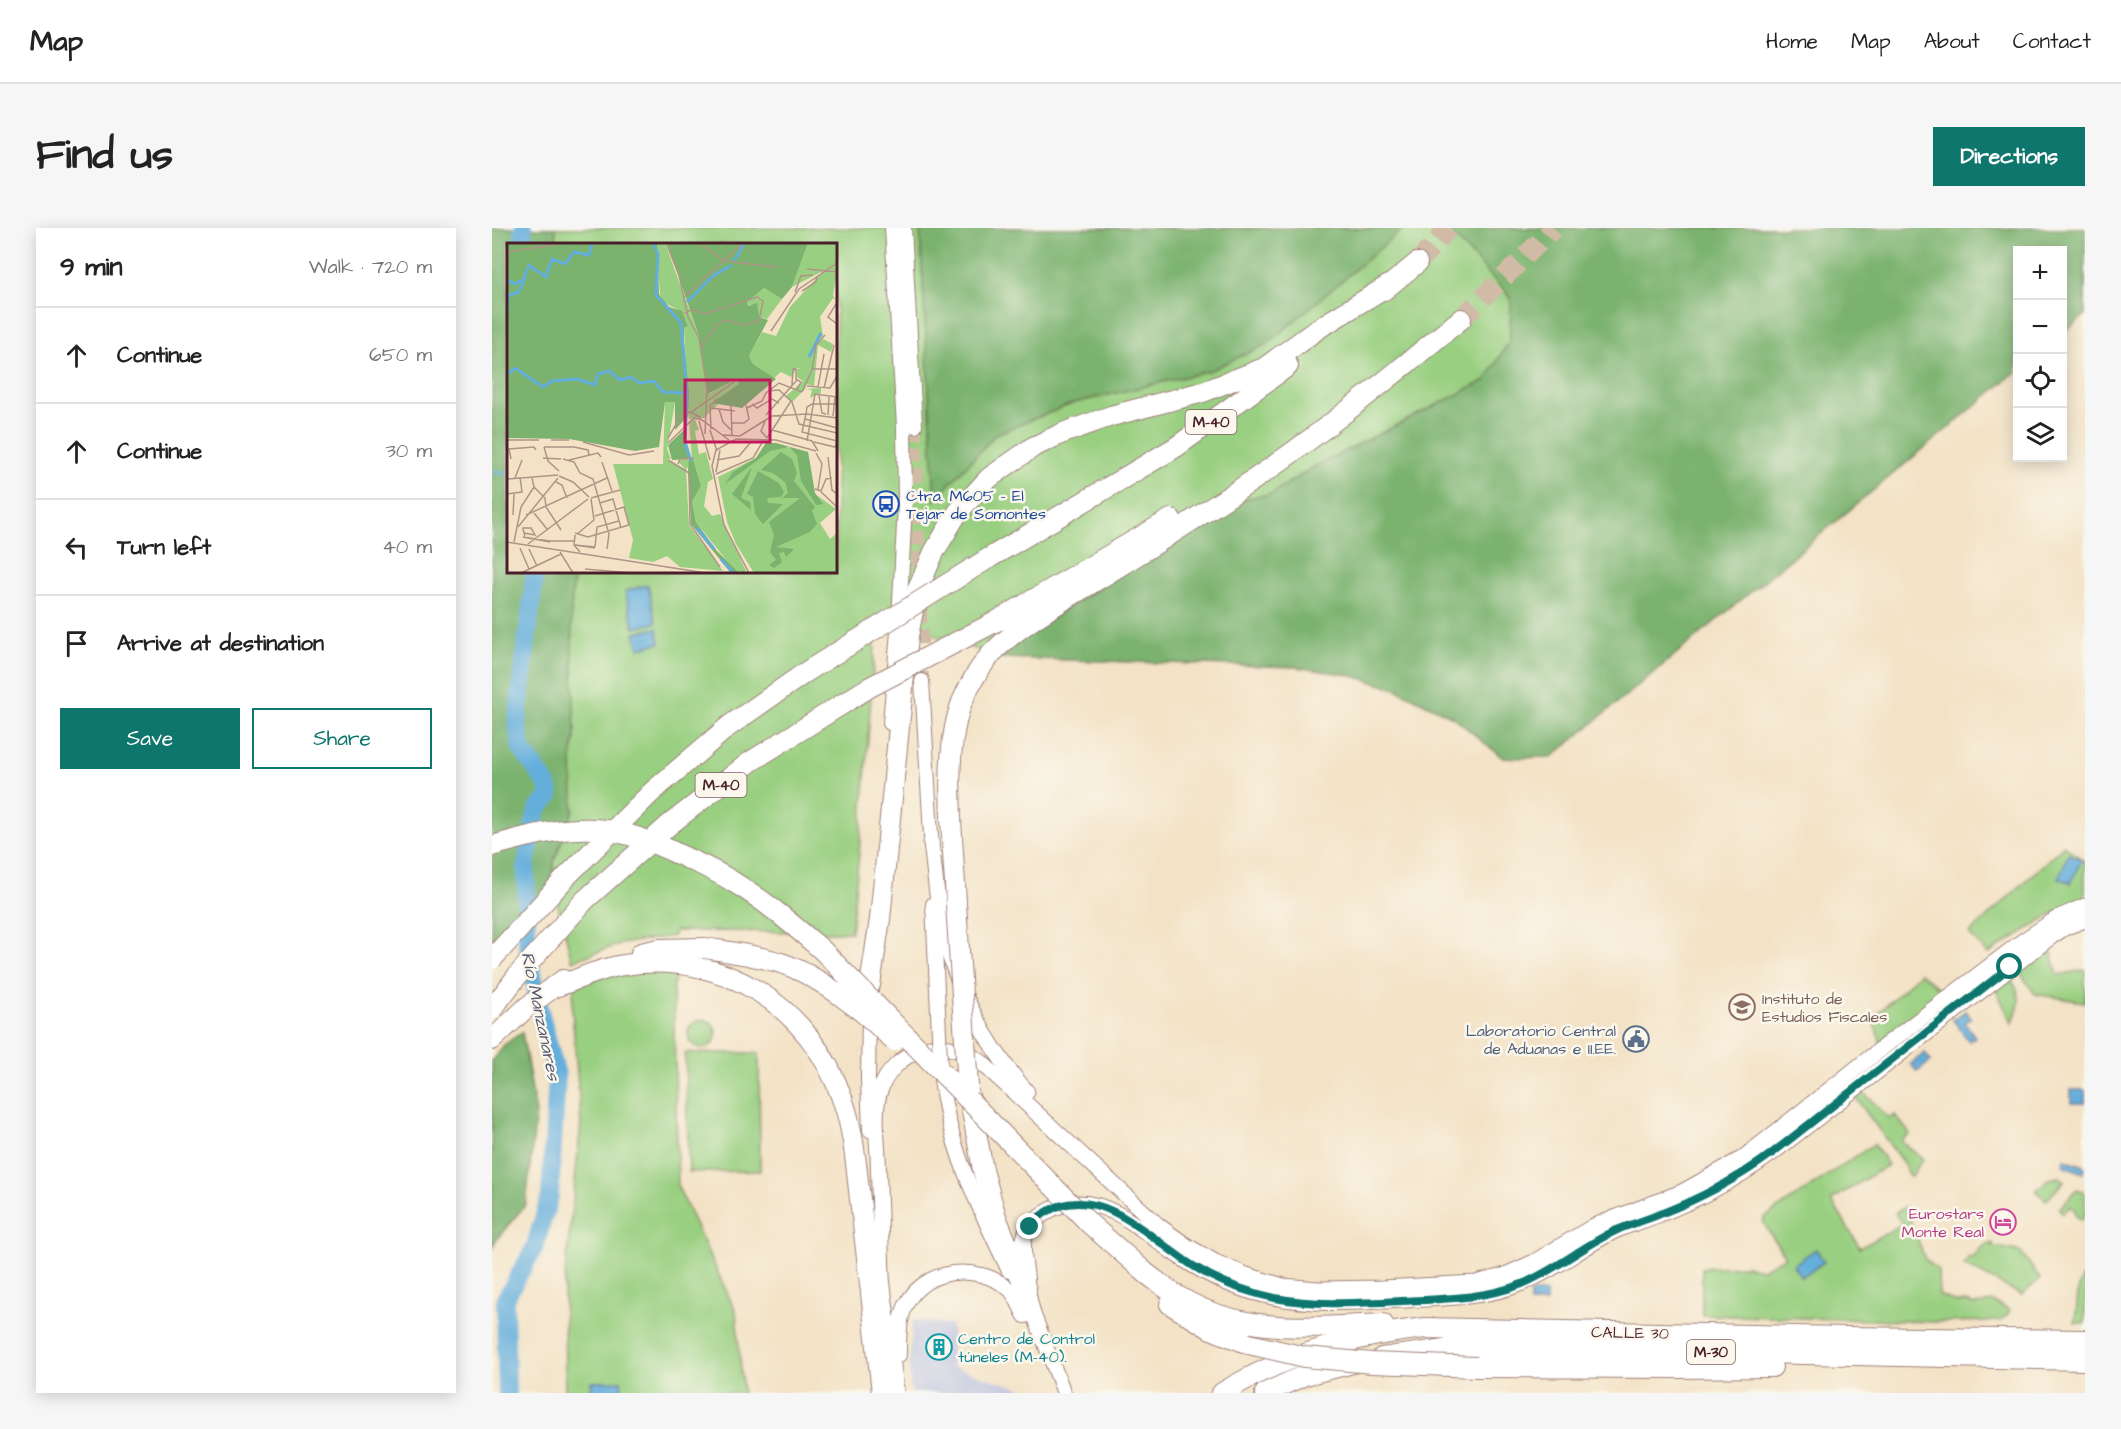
<!DOCTYPE html>
<html lang="en">
<head>
<meta charset="utf-8">
<style>
	:root { --surface:#fff; --page:#f6f6f6; --text:#222; --muted:#767676; --line:#e0e0e0; --accent:#0f766e }
	body { margin:0; font-family:"Architects Daughter",sans-serif; background:var(--page); color:var(--text) }
	.controls { position:absolute; right:18px; top:18px; display:grid; overflow:hidden; border-radius:0px; box-shadow:0 3px 15px #0003 }
	.controls button { width:54px; height:54px; display:grid; place-items:center; padding:0; border:0; border-bottom:2px solid var(--line); background:var(--surface); color:var(--text); font:30px sans-serif }
	.stop { position:absolute; width:18px; height:18px; margin:-14px; border:4px solid #0f766e; border-radius:50%; background:#fff }
	.stop.end { background:#0f766e; border-color:#fff; box-shadow:0 2px 6px #0008 }
	.list { margin:0; padding:0; list-style:none }
	h2 { display:flex; justify-content:space-between; align-items:center; height:78px; margin:0; padding:0 24px; font-size:26px }
	h2 small { font-size:20px; font-weight:400; color:var(--muted) }
	.list li { display:grid; grid-template-columns:39px 1fr auto; gap:18px; align-items:center; box-sizing:border-box; height:96px; padding:0 24px; border-top:2px solid var(--line) }
	.list b { display:block; font-size:22px; white-space:nowrap }
	.list em { font-size:20px; font-style:normal; color:var(--muted) }
	.actions { display:flex; gap:12px; padding:18px 24px }
	.actions a { flex:1; padding:14px 0; border:2px solid var(--accent); border-radius:0px; text-align:center; font-size:21px; color:var(--accent) }
	.actions .main { background:var(--accent); color:#fff }
	.icon { flex:none; width:33px; height:33px; fill:none; stroke:currentColor; stroke-width:2; stroke-linecap:round; stroke-linejoin:round }
	.map { position:relative; flex:none; width:1593px; height:1165px; overflow:hidden; border-radius:0px }
	header { display:flex; align-items:center; gap:36px; box-sizing:border-box; height:84px; padding:0 30px; background:var(--surface); border-bottom:2px solid var(--line) }
	header strong { font-size:28px }
	nav { display:flex; gap:33px; margin-inline-start:auto; font-size:21px }
	.intro { display:flex; align-items:center; justify-content:space-between; box-sizing:border-box; height:144px; padding:0 36px }
	h1 { margin:0; font-size:42px }
	.button { padding:15px 27px; border-radius:0px; background:var(--accent); color:#fff; font-size:21px; font-weight:700 }
	main { display:flex; gap:36px; padding:0 36px }
	aside { flex:1; background:var(--surface); border-radius:0px; box-shadow:0 3px 15px #0003 }
	.map>svg:first-child { display:block }
	.industrial { fill:#bec3de }
	.green { fill:#99cf80; stroke:#727756; stroke-width:1.5 }
	.forest { fill:#7ab26e; stroke:#62684c; stroke-width:1.5 }
	.water { fill:#63aedb; stroke:#566683; stroke-width:1.5 }
	.lines { fill:none; stroke-linecap:round; stroke-linejoin:round }
	.stream { stroke:#63aedb; stroke-width:3 }
	.river { stroke:#63aedb; stroke-width:18 }
	.tertiary-tunnel { stroke:#d1bba6; stroke-width:14; stroke-dasharray:14 7; stroke-linecap:butt }
	.motorway-tunnel { stroke:#d1bba6; stroke-width:20; stroke-dasharray:20 10; stroke-linecap:butt }
	.tertiary-casing { stroke:#9e8078; stroke-width:16 }
	.secondary-casing { stroke:#9e8078; stroke-width:17 }
	.motorway-casing { stroke:#9e8078; stroke-width:22 }
	.tertiary { stroke:#fff; stroke-width:14 }
	.secondary { stroke:#fff; stroke-width:15 }
	.motorway { stroke:#fff; stroke-width:20 }
	.tertiary-bridge-casing { stroke:#9e8078; stroke-width:16; stroke-linecap:butt }
	.motorway-bridge-casing { stroke:#9e8078; stroke-width:22; stroke-linecap:butt }
	.tertiary-bridge { stroke:#fff; stroke-width:14 }
	.motorway-bridge { stroke:#fff; stroke-width:20 }
	.route { stroke:#0f766e; stroke-width:8 }
	.labels { text-anchor:middle; stroke-width:5; stroke-linejoin:round; paint-order:stroke }
	.shield { fill:#fbf7ec; stroke:#7f6065; stroke-width:1.5 }
	.shield-label { font-size:15px; font-weight:bold; fill:#4a1f2b }
	.transit-label { font-size:16px; fill:#164399; stroke:#fbf7ec; text-anchor:start }
	.education-label { font-size:16px; fill:#785e54; stroke:#fbf7ec; text-anchor:start }
	.service-label { font-size:16px; fill:#4e5e75; stroke:#fbf7ec; text-anchor:end }
	.hotel-label { font-size:16px; fill:#b23c85; stroke:#fbf7ec; text-anchor:end }
	.street-label { font-size:16px; fill:#4a1f2b; stroke:#fbf7ec }
	.culture-label { font-size:16px; fill:#0d838f; stroke:#fbf7ec; text-anchor:start }
	.water-label { font-size:18px; font-style:italic; fill:#545871; stroke:#fbf7ec }
	.inset-river { fill:none; stroke:#63aedb; stroke-width:3 }
	.inset-road { fill:none; stroke:#af9487; stroke-width:1.5 }
	.view { fill:#c2185b; fill-opacity:0.15; stroke:#c2185b; stroke-width:3 }
	.inset-edge { fill:none; stroke:#4a1f2b; stroke-width:3 }
</style>
</head>
<body>
<header>
<strong>Map</strong>
<nav><a>Home</a><a>Map</a><a>About</a><a>Contact</a></nav>
</header>
<div class="intro"><h1>Find us</h1><a class="button">Directions</a></div>
<main>
<aside>
<h2>9 min<small>Walk · 720 m</small></h2>
<ul class="list">
<li><svg class="icon" aria-label="ahead" viewBox="0 0 24 24"><path d="M12 20V5M6 11l6-6 6 6"/></svg><div><b>Continue</b></div><em>650 m</em></li>
<li><svg class="icon" aria-label="ahead" viewBox="0 0 24 24"><path d="M12 20V5M6 11l6-6 6 6"/></svg><div><b>Continue</b></div><em>30 m</em></li>
<li><svg class="icon" aria-label="left" viewBox="0 0 24 24"><path d="M17 20v-9H6M10 6l-5 5 5 5"/></svg><div><b>Turn left</b></div><em>40 m</em></li>
<li><svg class="icon" aria-label="arrive" viewBox="0 0 24 24"><path d="M6 21V4h12l-3 4 3 4H6"/></svg><div><b>Arrive at destination</b></div></li>
</ul>
<div class="actions"><a class="main">Save</a><a>Share</a></div>
</aside>
<div class="map">
<svg width="1593" height="1165" viewBox="0 0 1593 1165">
	<rect width="100%" height="100%" fill="#fbf7ec"/>
	<filter id="ink" filterUnits="userSpaceOnUse"><feTurbulence type="fractalNoise" baseFrequency=".0167" numOctaves="2"/><feDisplacementMap in="SourceGraphic" scale="12" xChannelSelector="R" yChannelSelector="G"/><feConvolveMatrix kernelMatrix="1 2 1 2 8 2 1 2 1" color-interpolation-filters="sRGB"/></filter>
	<filter id="wash" filterUnits="userSpaceOnUse"><feTurbulence type="fractalNoise" baseFrequency=".008" numOctaves="4" result="noise"/><feDisplacementMap in="SourceGraphic" scale="24" xChannelSelector="R" yChannelSelector="G"/><feGaussianBlur stdDeviation="1.35" result="paint"/><feColorMatrix in="noise" values="0 0 0 0 0 0 0 0 0 0 0 0 0 0 0 0 0 1.4 0 .05"/><feComposite in="paint" operator="in"/></filter>
	<g filter="url(#wash)">
		<rect width="100%" height="100%" fill="#f3e2c5"/>
		<path class="industrial" d="M421 1092 460 1097V1139L531 1161 532 1165H419L417 1136Z"/>
		<path class="green" d="M63 0H428L443 271 504 206 582 175 717 143 912 0H955L1019 70 1018 112 994 152 822 239 779 266 755 270 711 302 706 296 581 375 510 430 385 388 369 605 359 704 182 703V708L128 716 80 733 65 674 62 633 81 583 80 525 83 510 79 381 82 344H344V16H65Z
			M1572 617 1593 634V670L1558 687 1496 726 1477 706Z
			M1558 718 1566 747 1593 742V774L1543 766 1524 739Z
			M185 740 181 759 186 959 244 1084 251 1165H73L72 1058 89 895 80 782 82 759 115 747Z
			M1428 745 1455 767 1390 817 1380 791Z
			M1516 749C1531 763 1529 778 1520 795L1502 758Z
			M196 806a14 14 0 1 1 28 0a14 14 0 1 1-28 0Z
			M193 825H267L268 943 197 944Z
			M1368 861 1397 890 1403 887 1418 906 1409 913 1431 931 1419 949 1409 932 1363 869Z
			M1382 916 1396 937 1339 972 1368 1020 1410 996 1403 985 1413 979 1433 1031 1446 1042 1447 1067 1465 1075 1475 1074 1481 1077 1491 1076 1500 1073 1517 1082V1085L1508 1093 1444 1094 1210 1087V1040L1253 1038 1270 1041 1293 1029 1271 994 1272 990Z
			M1567 949 1572 953 1556 971 1554 972 1544 963 1556 951Z
			M1585 961 1593 965V987L1590 992 1584 988 1583 983 1579 978 1571 985 1567 981Z
			M1501 1015V1018L1529 1024 1548 1051 1530 1067 1472 1037 1477 1029 1480 1031 1490 1019Z
			M1593 1043V1095H1583L1587 1057Z"/>
		<path class="forest" d="M0 0H63L65 16H16V344H82L79 381 83 510 80 525 81 583 62 633 61 673 0 717Z
			M428 0H912L775 116 717 143 582 175 504 206 443 272Z
			M955 0H1593V87L1571 105 1570 22H1526L1525 143 1060 529 1011 530 961 489 904 461 858 447 803 439 510 430 520 418 540 403 706 296 711 302 755 270 779 266 822 239 994 152 1018 112 1019 70Z
			M30 804 44 885 34 976 4 1012 0 1021V833L12 817Z"/>
		<path class="water" d="M156 357 164 395 142 400 133 363Z
			M165 400 168 415 147 420 143 405Z
			M1576 626 1590 631 1579 655 1567 650Z
			M1473 783 1479 790 1473 795 1483 809 1477 813 1461 792Z
			M1433 825 1439 833 1425 844 1419 836Z
			M1579 862H1593V875H1579Z
			M1573 931 1593 939 1591 945 1573 938 1571 936Z
			M1324 1021 1332 1034 1309 1049 1301 1037Z
			M1038 1065H1054V1075H1038Z
			M129 1153 130 1165H100L99 1154Z"/>
		<g class="lines">
			<path class="stream" d="M0 243 16 246"/>
			<path class="river" d="M31 16V0
				M15 1165 13 1071 42 1021 58 968 65 847 50 791 35 718 34 636 45 582 58 568 56 558 29 520 25 496 43 344"/>
		</g>
	</g>
	<g filter="url(#ink)">
		<g class="lines">
			<path class="tertiary-tunnel" d="M423 198 427 352
				M428 381 430 453"/>
			<path class="motorway-tunnel" d="M925 35 957 0
				M969 91 1062 0"/>
			<g class="tertiary-casing">
				<path id="tertiary" d="M412 0 423 198
					M430 453 440 624
					M398 495 407 392 413 277 412 198 400 0
					M441 676 447 806
					M377 783 376 852 378 902
					M448 841C454 913 486 979 517 1043
					M389 1038 405 1165
					M534 1073 540 1082 572 1165
					M407 1127C407 1111 407 1091 414 1077 432 1039 487 1035 517 1061 524 1067 528 1080 533 1088"/>
			</g>
			<g class="secondary-casing">
				<path id="secondary" d="M439 615C444 653 446 693 458 729 474 778 501 825 535 864
					M390 1048C389 1008 387 968 386 928 385 907 381 880 389 860 395 843 411 829 427 822 448 813 470 822 488 833L667 998 695 1018 723 1034 754 1047 791 1058 826 1061 890 1060 984 1055 1011 1048 1042 1034 1102 998 1190 964 1251 930 1399 813 1532 712 1567 689 1593 678
					M540 1082C536 1069 535 1059 534 1046 530 1017 526 1001 555 984 564 978 575 975 585 975 624 974 657 1009 688 1029 703 1039 719 1048 735 1055 792 1080 854 1075 914 1072 954 1070 993 1070 1030 1055 1064 1042 1092 1017 1125 1002 1139 996 1154 992 1168 986 1207 971 1245 951 1279 926L1560 708 1574 699 1593 692"/>
			</g>
			<g class="motorway-casing">
				<path id="motorway" d="M892 62 925 35
					M497 330 684 219 796 138
					M505 393 679 291
					M464 676C462 618 449 528 470 474 478 455 489 436 504 421 533 393 571 373 605 352 664 316 723 279 780 239 845 193 907 142 969 91
					M149 725 167 721 212 720
					M378 757 388 691 416 408 425 363 442 324 466 284 497 250 541 219 571 205 619 188 711 164 772 140 827 100 902 54
					M63 759C86 752 108 740 132 737 231 722 319 778 351 873 362 904 364 938 368 971 376 1036 383 1100 390 1165
					M0 812 35 779 71 752
					M477 867 491 942 504 989 534 1062
					M655 1046C666 1054 677 1063 689 1070 751 1107 822 1099 891 1096
					M678 1076 719 1101 757 1116
					M890 1130 960 1120H1031L1593 1132
					M985 1139 1185 1140 1280 1139
					M730 1165C791 1127 862 1108 933 1100L1354 1109 1593 1112
					M773 1165 813 1147 861 1135"/>
			</g>
			<use href="#tertiary" class="tertiary"/>
			<use href="#secondary" class="secondary"/>
			<use href="#motorway" class="motorway"/>
			<g class="tertiary-bridge-casing">
				<path id="tertiary-bridge" d="M447 806 448 834"/>
			</g>
			<g class="motorway-bridge-casing">
				<path id="motorway-bridge" d="M0 618C35 608 76 597 113 602 139 605 163 615 186 626 205 635 225 643 243 655 275 674 302 698 330 722L598 996 655 1046
					M464 676 476 858
					M212 720C238 724 264 727 289 735 326 747 375 785 402 813
					M0 731 76 647 161 563 237 498 314 444 497 330
					M0 781 26 747 93 672 177 597 258 534 376 460 505 393
					M757 1116 813 1129 880 1135 985 1139"/>
			</g>
			<use href="#tertiary-bridge" class="tertiary-bridge"/>
			<use href="#motorway-bridge" class="motorway-bridge"/>
		</g>
	</g>
	<g class="lines" filter="url(#ink)">
		<path class="route" d="M538 999C545 989 556 982 567 978 618 962 663 1015 703 1039 727 1054 755 1064 783 1070 825 1078 867 1075 910 1073 950 1071 992 1071 1030 1056 1064 1042 1092 1017 1125 1002 1139 996 1154 992 1168 986 1207 971 1245 951 1279 926L1518 739"/>
	</g>
	<defs>
		<g id="bus-ring" transform="scale(1.35)"><circle r="9.5" fill="#fbf7ec" stroke="#1a4fb4" stroke-width="1.5"/><path d="M-5-6H5V4H4V6H2V4H-2V6H-4V4H-5ZM-3.5-4V0h7V-4ZM-3.5 1.2v1.5H-2V1.2ZM2 1.2v1.5H3.5V1.2Z" fill="#1a4fb4"/></g>
		<g id="university-ring" transform="scale(1.35)"><circle r="9.5" fill="#fbf7ec" stroke="#8d6e63" stroke-width="1.5"/><path d="M0-5L7-2L0 1L-7-2ZM-4 1L0 2.5L4 1V4Q0 6-4 4Z" fill="#8d6e63"/></g>
		<g id="civic-ring" transform="scale(1.35)"><circle r="9.5" fill="#fbf7ec" stroke="#5c6f8a" stroke-width="1.5"/><path d="M-.6-6.5H3V-4.5H.6V-3L4-1V1h2V6H-6V1h2V-1L-.6-3ZM-1.2 2.5V6h2.4V2.5Z" fill="#5c6f8a"/></g>
		<g id="hotel-ring" transform="scale(1.35)"><circle r="9.5" fill="#fbf7ec" stroke="#d1479c" stroke-width="1.5"/><path d="M-6-4.5h1.5V1H6V5H4.5V3h-9V5H-6ZM-4 0a1.8 1.8 0 1 1 3.6 0ZM.5 0V-2.5h3Q6-2.5 6 0Z" fill="#d1479c"/></g>
		<g id="building-ring" transform="scale(1.35)"><circle r="9.5" fill="#fbf7ec" stroke="#0f9aa8" stroke-width="1.5"/><path d="M-4-6H4V6H1V3H-1V6H-4ZM-2.5-4.3h1.7v1.8h-1.7ZM.8-4.3h1.7v1.8H.8ZM-2.5-1h1.7V.8h-1.7ZM.8-1h1.7V.8H.8Z" fill="#0f9aa8"/></g>
	</defs>
	<g fill-rule="evenodd">
		<use href="#bus-ring" x="394" y="276"/>
		<use href="#university-ring" x="1250" y="779"/>
		<use href="#civic-ring" x="1144" y="811"/>
		<use href="#hotel-ring" x="1511" y="994"/>
		<use href="#building-ring" x="447" y="1119"/>
	</g>
	<g class="labels">
		<g class="shield">
			<rect x="693.5" y="182" width="51" height="24" rx="4.5"/>
			<rect x="203.5" y="545" width="51" height="24" rx="4.5"/>
			<rect x="1195" y="1112" width="48" height="24" rx="4.5"/>
		</g>
		<g class="shield-label">
			<text x="719" y="199">M-40</text>
			<text x="229" y="562">M-40</text>
			<text x="1219" y="1129">M-30</text>
		</g>
		<g class="transit-label">
			<text x="414" y="273">Ctra. M605 - El<tspan x="414" dy="18">Tejar de Somontes</tspan></text>
		</g>
		<g class="education-label">
			<text x="1270" y="776">Instituto de<tspan x="1270" dy="18">Estudios Fiscales</tspan></text>
		</g>
		<g class="service-label">
			<text x="1124" y="808">Laboratorio Central<tspan x="1124" dy="18">de Aduanas e II.EE.</tspan></text>
		</g>
		<g class="hotel-label">
			<text x="1492" y="991">Eurostars<tspan x="1492" dy="18">Monte Real</tspan></text>
		</g>
		<g class="street-label">
			<text transform="translate(1138 1104) rotate(1)" y="6">CALLE 30</text>
		</g>
		<g class="culture-label">
			<text x="466" y="1116">Centro de Control<tspan x="466" dy="18">túneles (M-40).</tspan></text>
		</g>
		<g class="water-label">
			<text transform="translate(49 788) rotate(78)" y="6">Río Manzanares</text>
		</g>
	</g>
	<g transform="translate(15 15)">
		<rect width="330" height="330" fill="#f3e2c5"/>
		<path d="M158 0 191 90 202 151 228 136 232 141 197 175 182 176 181 171 177 85 181 83 175 69 158 60 153 51 149 1ZM301 0H330V29H325L330 30 326 52 329 58 326 55 313 74 316 93 308 101 316 96 326 101 324 109 311 102 307 143 300 141 298 146 314 145V150L303 155 305 147 298 146 285 159 279 153 296 138 290 134V126L294 125H290L284 134 274 129 267 135 246 121 242 113 255 89 269 93 283 64 316 28 285 44ZM257 45 275 56 260 76 252 74 240 59ZM158 159H168L160 206 164 216H160L178 226 171 218 185 215 182 178 188 176 192 187 188 188 192 211 199 209 206 236 201 239 197 263 205 273 213 271 240 330 228 328 189 279 185 259 194 243 186 216 179 227 182 282 216 328 173 324 160 313 146 319 122 315 126 297 106 221H156ZM259 200 301 209 308 251 329 266 313 280 323 296 330 290V330H247L229 301 220 279 211 234 249 215Z" fill="#99cf80"/>
		<path d="M0 0H150L152 51 162 64 175 68 181 83 177 85V100L182 149 181 173 168 187V159H158L152 204 128 208 62 196 0 195ZM160 0H301L285 44 275 56 257 45 240 59 242 63 250 60 252 74 261 77 242 113 246 121 269 136 235 165 205 160 232 141 229 136 201 151 191 90ZM180 184 177 194 182 216 165 217 161 202ZM259 200H269L301 209 308 250 316 261 309 262 294 238 290 212 282 204 263 208 218 241 226 229 249 215ZM274 209 285 216 290 230 287 238 308 264 305 268 310 281 303 289 269 304 287 306 279 314 277 309 272 310 275 319 267 325 262 322 269 317 263 309 267 292 262 279 293 255H275L281 250 278 239 266 230 254 227ZM186 216 194 243 185 259 189 279 210 308 232 330H224L184 281 181 226 182 217ZM245 224 234 255 243 259 244 267 225 251ZM251 228 272 240 277 249 274 254 260 255 261 260 276 261 256 281 248 271 246 254 240 251Z" fill="#7ab26e"/>
		<path class="inset-river" d="M146 0 151 11 149 52 174 80 180 151 178 199 184 218M227 18 237 1M0 37 8 41 17 36 22 22 39 34 45 16 58 21 67 9 82 12 85 0M0 53 12 49 17 37M180 59 207 32 225 22M0 72 1 53M302 114 314 90M0 131 8 125 36 144 45 138 70 136 88 142 91 131 102 128 113 137 124 134 132 140 147 138 156 149 180 150M190 285 207 306M214 316 226 330"/>
		<path class="inset-road" d="M159 0 172 32 181 74 192 95 200 147M193 0 217 18 270 24M0 9 59 0M300 26 330 29M295 48 309 39 310 34M288 49 294 33 306 32M177 54 236 0M329 61 321 74 330 81M177 70 186 66 198 71 250 54 256 58 252 78 237 82 218 77 209 82 194 104M264 88 292 46 330 20M305 126H330M285 142 286 126H289V136L294 139 290 146M300 143 323 145 330 133M311 144 317 111M317 145 327 102M261 148 272 147 285 159 292 181 330 190M295 149 305 127 309 102 318 92M312 152 315 170 319 171M224 161 225 193M245 161 250 165 265 156 272 160M204 165 228 168M240 165 255 158 259 150 272 140 295 149M212 166 216 179 224 187M183 170 227 139M299 171 295 189 330 198M299 171 300 164 305 161H330M259 172 290 137M321 172 322 153M326 173 328 154M259 176 254 188 260 195M298 176 330 185M192 178 203 217M224 180H237L242 176 239 162M204 186 203 163 211 155M203 187 210 208M265 187 305 198 311 208M198 191 200 145M216 192 233 193 265 173 300 171 330 175M161 195 175 171 184 169 194 175M260 195 284 158M0 197H32M44 197H62M300 198 308 151 330 154M76 199 122 212 147 208M307 199 328 204 330 199M161 200 187 175 195 177 222 197M37 204H67L81 207 82 212M37 204 41 218 52 228M309 210 315 221 311 246 330 264M321 214 325 247 330 251M36 215 54 216M4 216 2 206 27 204 29 207M56 216 67 219 73 230 86 236 102 291 100 306M62 217 91 210 94 214M161 217 182 230 183 281 213 324M210 217 232 213 244 199M95 219 105 248M171 221 173 216 187 215M209 229 213 207M209 231 246 215 256 198M52 233 66 239 82 254M8 235 15 217M0 236 51 232M49 239 55 242 60 255M27 244 38 255 39 264 54 287M308 246 314 248 319 236 325 235M0 251 15 249 13 234M84 255 113 247M93 260 106 256 114 285M27 270 40 286M6 272 7 251M19 272 100 235M11 284 51 235M17 290 28 292 24 285H16V286L17 290 18 293M68 290 81 294 122 282 117 264 88 273M70 291 87 277 84 256M68 292 67 302 73 309M43 298H67M0 299 199 330M7 299 14 264 27 244 25 235M43 299 16 294 43 298M21 301 81 256M88 304 90 284 112 278M13 305 22 326M88 305 68 302 88 304M22 306 30 323M53 309 66 330M78 326 124 330M14 330 54 311M242 330 217 282 205 223 209 207 229 196 269 197 309 208"/>
		<path class="view" d="M178 137H263V199H178Z"/>
		<rect width="330" height="330" class="inset-edge"/>
	</g>
</svg>
<div class="controls">
<button>+</button>
<button>−</button>
<button><svg class="icon" aria-label="locate" viewBox="0 0 24 24"><circle cx="12" cy="12" r="6"/><path d="M12 2v4M12 18v4M2 12h4M18 12h4"/></svg></button>
<button><svg class="icon" aria-label="layers" viewBox="0 0 24 24"><path d="M12 4l9 5-9 5-9-5zM3 14l9 5 9-5"/></svg></button>
</div>
<div class="stop" style="left:1518px;top:739px"></div>
<div class="stop end" style="left:538px;top:999px"></div>
</div>
</main>
</body>
</html>
